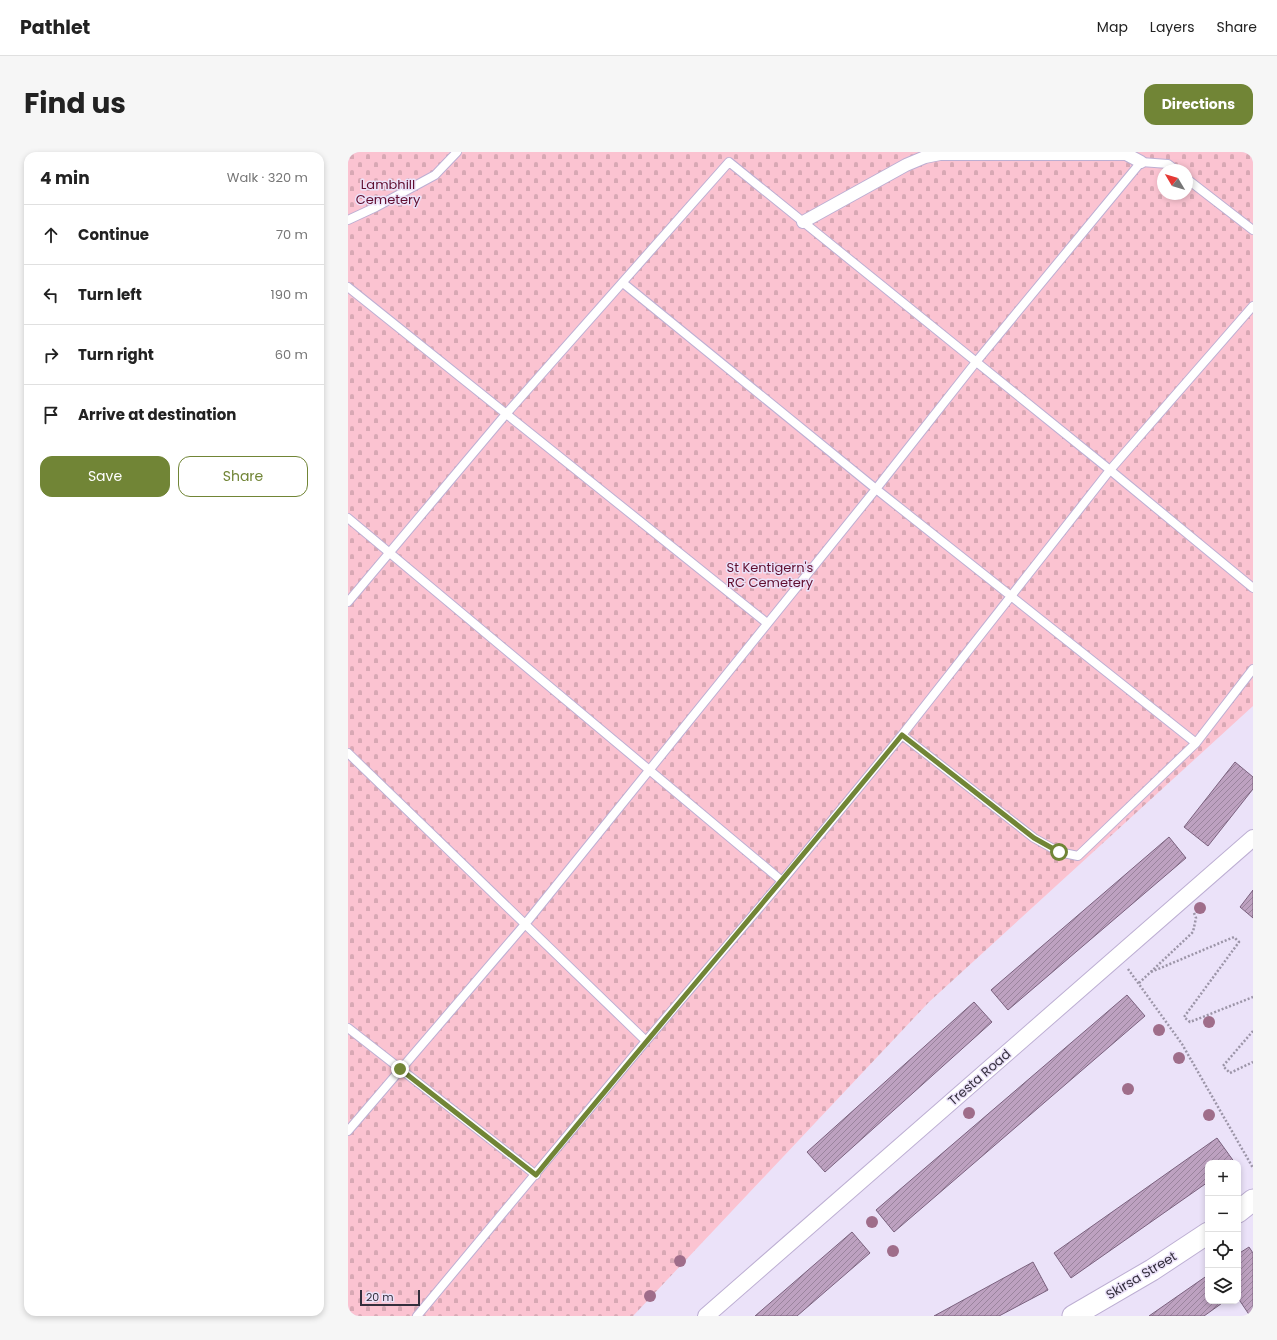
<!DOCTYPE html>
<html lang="en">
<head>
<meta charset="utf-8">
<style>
	:root { --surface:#fff; --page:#f6f6f6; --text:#222; --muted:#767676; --line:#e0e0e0; --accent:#718536 }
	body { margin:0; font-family:Poppins,sans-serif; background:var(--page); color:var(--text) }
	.controls { position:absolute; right:12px; bottom:12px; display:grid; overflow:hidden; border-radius:8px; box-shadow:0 2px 6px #0003 }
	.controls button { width:36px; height:36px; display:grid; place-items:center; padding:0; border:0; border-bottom:1px solid var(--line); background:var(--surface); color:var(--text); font:20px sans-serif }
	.compass { position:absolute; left:809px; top:12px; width:36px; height:36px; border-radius:50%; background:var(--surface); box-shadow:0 2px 6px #0003; rotate:308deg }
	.scale { position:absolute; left:12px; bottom:10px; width:60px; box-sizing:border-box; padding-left:4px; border:2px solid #342f3d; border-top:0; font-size:11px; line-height:14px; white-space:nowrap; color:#342f3d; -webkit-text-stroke:3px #ebe2f9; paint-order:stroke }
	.stop { position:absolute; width:12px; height:12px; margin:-9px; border:3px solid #718536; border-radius:50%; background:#fff }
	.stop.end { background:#718536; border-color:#fff; box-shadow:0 1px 4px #0008 }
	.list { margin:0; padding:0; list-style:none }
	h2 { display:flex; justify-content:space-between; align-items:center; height:52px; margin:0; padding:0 16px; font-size:17px }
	h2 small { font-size:13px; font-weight:400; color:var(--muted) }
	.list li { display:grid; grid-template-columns:26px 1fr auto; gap:12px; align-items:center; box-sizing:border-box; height:60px; padding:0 16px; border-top:1px solid var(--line) }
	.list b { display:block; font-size:15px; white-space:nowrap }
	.list em { font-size:13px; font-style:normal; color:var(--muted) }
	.actions { display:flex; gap:8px; padding:12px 16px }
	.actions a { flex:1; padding:9px 0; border:1px solid var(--accent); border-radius:12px; text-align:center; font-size:14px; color:var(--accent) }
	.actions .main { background:var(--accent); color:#fff }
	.icon { flex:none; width:22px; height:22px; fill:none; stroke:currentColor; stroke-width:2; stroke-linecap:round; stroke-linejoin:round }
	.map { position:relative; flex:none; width:905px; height:1164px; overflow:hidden; border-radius:12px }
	header { display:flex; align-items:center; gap:24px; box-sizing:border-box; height:56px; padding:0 20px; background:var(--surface); border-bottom:1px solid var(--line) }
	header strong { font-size:19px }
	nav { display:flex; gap:22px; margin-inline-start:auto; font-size:14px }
	.intro { display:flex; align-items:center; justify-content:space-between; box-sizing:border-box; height:96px; padding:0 24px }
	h1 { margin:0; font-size:28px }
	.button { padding:10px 18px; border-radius:12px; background:var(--accent); color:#fff; font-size:14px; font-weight:700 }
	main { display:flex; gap:24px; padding:0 24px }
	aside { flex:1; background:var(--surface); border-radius:12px; box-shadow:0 2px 6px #0003 }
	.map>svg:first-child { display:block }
	.cemetery { fill:url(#cemetery-stones); fill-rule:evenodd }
	.building { fill:url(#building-hatch); stroke:#7a617e }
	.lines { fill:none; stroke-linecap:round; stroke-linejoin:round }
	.service-casing { stroke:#bdafd3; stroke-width:10 }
	.pedestrian-casing { stroke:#bdafd3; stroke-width:14 }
	.minor-casing { stroke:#bdafd3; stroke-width:18 }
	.tertiary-casing { stroke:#bdafd3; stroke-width:23 }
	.path { stroke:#9c95a8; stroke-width:2.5; stroke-dasharray:2 2; stroke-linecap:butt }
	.service { stroke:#fff; stroke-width:8 }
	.pedestrian { stroke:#fff; stroke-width:12 }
	.minor { stroke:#fff; stroke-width:16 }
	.tertiary { stroke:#fff; stroke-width:21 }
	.tree { fill:#9f6d8a }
	.route { stroke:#718536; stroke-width:5 }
	.labels { text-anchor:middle; stroke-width:3; stroke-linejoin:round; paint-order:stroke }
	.park-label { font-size:13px; fill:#600e2f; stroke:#ebe2f9 }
	.street-label { font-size:13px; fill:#342f3d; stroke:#ebe2f9 }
</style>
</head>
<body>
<header>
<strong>Pathlet</strong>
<nav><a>Map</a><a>Layers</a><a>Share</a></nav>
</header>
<div class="intro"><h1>Find us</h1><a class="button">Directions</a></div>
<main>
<aside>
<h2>4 min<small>Walk · 320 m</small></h2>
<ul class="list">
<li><svg class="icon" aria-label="ahead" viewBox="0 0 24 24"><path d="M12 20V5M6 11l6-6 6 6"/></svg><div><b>Continue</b></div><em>70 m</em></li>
<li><svg class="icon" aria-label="left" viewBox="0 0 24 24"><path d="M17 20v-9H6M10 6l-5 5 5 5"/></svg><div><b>Turn left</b></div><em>190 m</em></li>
<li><svg class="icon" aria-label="right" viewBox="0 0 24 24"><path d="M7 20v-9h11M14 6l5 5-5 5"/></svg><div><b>Turn right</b></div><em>60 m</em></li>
<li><svg class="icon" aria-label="arrive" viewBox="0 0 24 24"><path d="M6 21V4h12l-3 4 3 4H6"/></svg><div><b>Arrive at destination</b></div></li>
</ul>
<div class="actions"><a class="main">Save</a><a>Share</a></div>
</aside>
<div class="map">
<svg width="905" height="1164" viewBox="0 0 905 1164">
	<defs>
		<pattern id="cemetery-stones" width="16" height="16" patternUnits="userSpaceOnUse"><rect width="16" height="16" fill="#fbc3d1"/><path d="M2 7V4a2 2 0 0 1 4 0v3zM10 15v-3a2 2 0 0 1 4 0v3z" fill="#d8a8b4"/></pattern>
		<pattern id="building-hatch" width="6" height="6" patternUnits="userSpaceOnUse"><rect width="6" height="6" fill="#bda1c0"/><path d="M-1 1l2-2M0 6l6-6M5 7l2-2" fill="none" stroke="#9a849d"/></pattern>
	</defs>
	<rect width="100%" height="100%" fill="#ebe2f9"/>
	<path class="cemetery" d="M0 0H905V554L581 850 285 1164H0ZM815 18H839V42H815Z"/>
	<path class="building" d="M887 610 905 625V637L860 694 836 675Z
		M821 685 838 706 660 858 643 838Z
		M905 738V766L892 755Z
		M779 843 797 864 546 1080 528 1058Z
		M626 850 644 870 477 1020 459 1000Z
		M869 986 887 1011H860V1030L723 1126 706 1101Z
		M504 1080 522 1101 449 1164H407Z
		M901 1095 905 1101V1164H902L890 1146V1102Z
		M685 1110 700 1138 651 1164H586Z
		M860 1123V1149H877L856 1164H801Z"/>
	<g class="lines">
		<g class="service-casing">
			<path id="service" d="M839 27 905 78
				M0 68 28 55 87 23 109 0
				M275 131 528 337 848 591
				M0 135 419 471
				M0 366 434 729
				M0 450 158 262 381 10 762 318 905 436
				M554 583 686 686 711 700 730 704 848 591 905 517
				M0 601 298 889
				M0 876 188 1023
				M0 979 178 771 528 337 628 210 793 10 820 12 828 18
				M69 1164 298 889 434 729 554 583 762 318 905 154"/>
		</g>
		<g class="pedestrian-casing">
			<path id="pedestrian" d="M455 70 558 13 577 5 592 2H778L793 10"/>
		</g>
		<g class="minor-casing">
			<path id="minor" d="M358 1164 905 686"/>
		</g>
		<g class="tertiary-casing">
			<path id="tertiary" d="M890 1060 905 1048
				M725 1164 804 1118 860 1081"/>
		</g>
		<path class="path" d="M780 817 834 892 905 1016
			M803 820 886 785 891 790 836 865 842 870 905 845
			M791 831 845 780 848 766 846 761
			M905 879 875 914 882 921 905 910"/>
		<use href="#service" class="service"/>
		<use href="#pedestrian" class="pedestrian"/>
		<use href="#minor" class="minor"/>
		<use href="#tertiary" class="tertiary"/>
	</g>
	<g class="tree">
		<circle cx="852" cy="756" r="6"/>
		<circle cx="861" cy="870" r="6"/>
		<circle cx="811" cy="878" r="6"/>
		<circle cx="831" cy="906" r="6"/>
		<circle cx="780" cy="937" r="6"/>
		<circle cx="621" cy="961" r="6"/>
		<circle cx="861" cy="963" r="6"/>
		<circle cx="524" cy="1070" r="6"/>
		<circle cx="545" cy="1099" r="6"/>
		<circle cx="332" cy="1109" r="6"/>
		<circle cx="302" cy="1144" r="6"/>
	</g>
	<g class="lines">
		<path class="route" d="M52 917 188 1023C309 875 433 731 554 583L686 686 711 700"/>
	</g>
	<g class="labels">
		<g class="park-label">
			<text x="40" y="37">Lambhill<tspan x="40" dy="15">Cemetery</tspan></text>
			<text x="422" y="420">St Kentigern's<tspan x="422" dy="15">RC Cemetery</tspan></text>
		</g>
		<g class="street-label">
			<text transform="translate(631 925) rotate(-41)" y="5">Tresta Road</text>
			<text transform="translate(793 1123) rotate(-31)" y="5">Skirsa Street</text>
		</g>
	</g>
</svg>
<div class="controls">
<button>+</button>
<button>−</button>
<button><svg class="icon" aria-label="locate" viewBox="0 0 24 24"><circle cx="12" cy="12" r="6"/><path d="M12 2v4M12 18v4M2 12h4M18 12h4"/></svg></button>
<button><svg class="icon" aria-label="layers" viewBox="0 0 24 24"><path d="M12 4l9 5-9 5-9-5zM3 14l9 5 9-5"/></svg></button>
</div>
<svg class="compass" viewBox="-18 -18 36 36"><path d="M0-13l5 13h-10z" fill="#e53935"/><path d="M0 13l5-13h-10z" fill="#767676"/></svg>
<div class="scale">20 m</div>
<div class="stop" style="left:711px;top:700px"></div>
<div class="stop end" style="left:52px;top:917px"></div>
</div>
</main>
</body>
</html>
